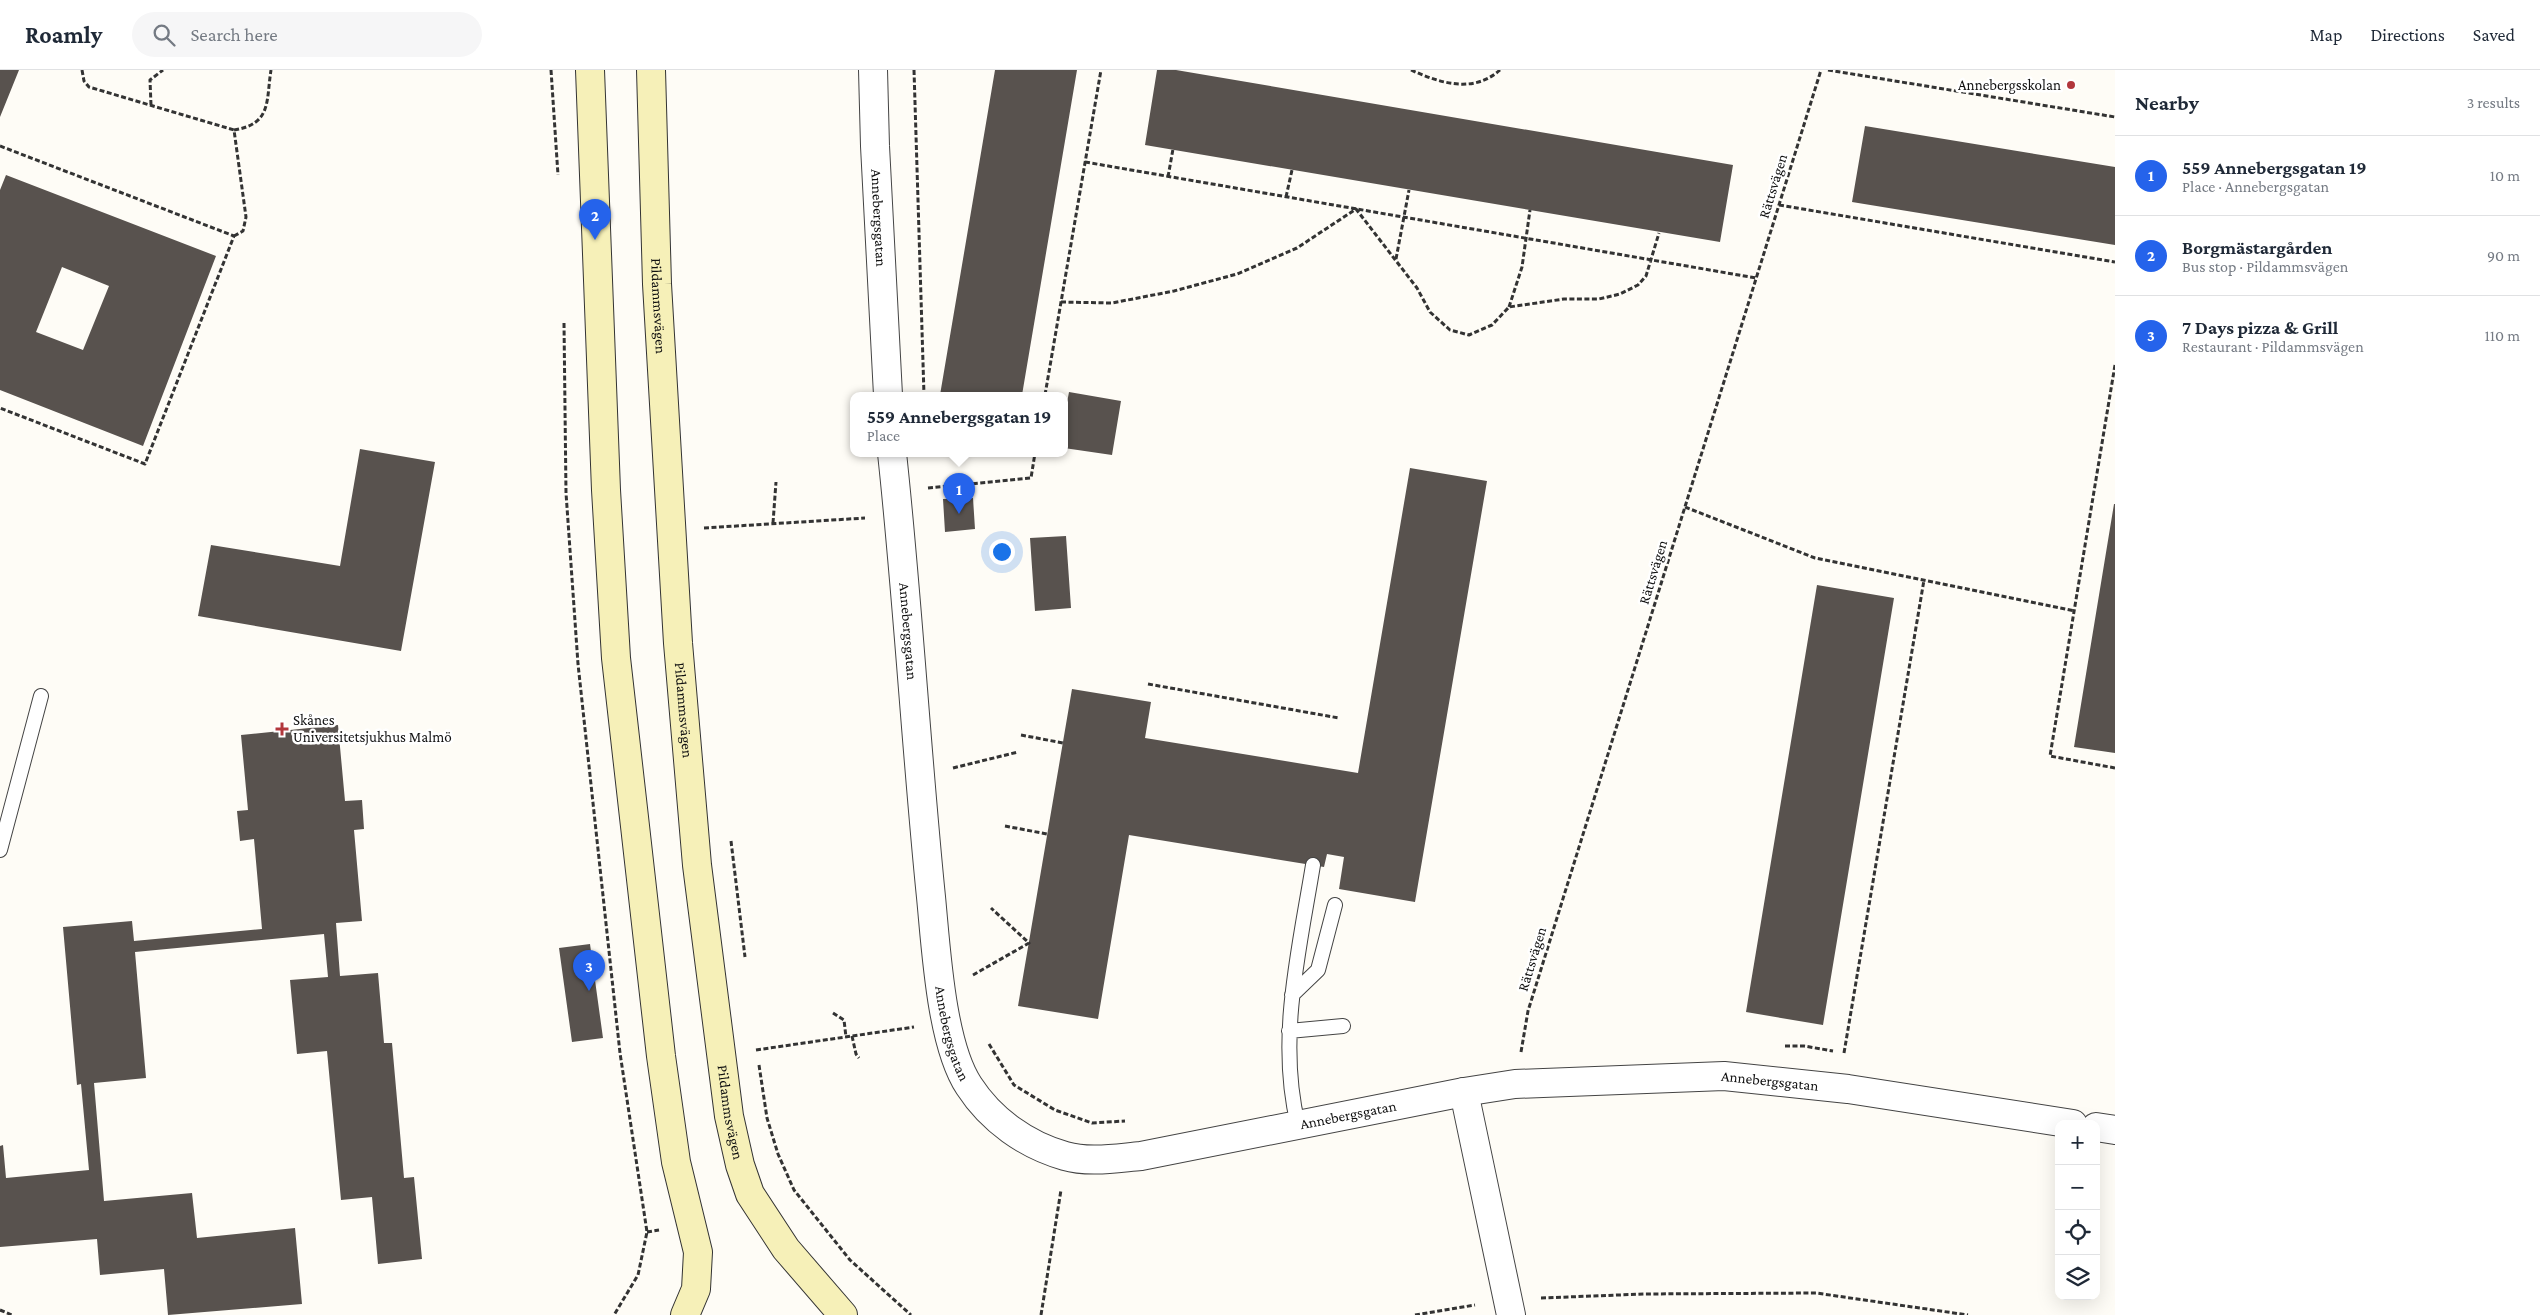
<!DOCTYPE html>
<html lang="en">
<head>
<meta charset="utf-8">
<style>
	:root { --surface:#fff; --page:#f6f6f7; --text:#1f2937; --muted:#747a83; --line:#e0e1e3; --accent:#2563eb }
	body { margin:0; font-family:"Crimson Pro",serif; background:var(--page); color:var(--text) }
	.controls { position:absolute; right:15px; bottom:15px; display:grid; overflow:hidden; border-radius:10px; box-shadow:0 5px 20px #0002 }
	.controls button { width:45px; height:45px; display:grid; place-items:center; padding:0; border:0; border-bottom:1px solid var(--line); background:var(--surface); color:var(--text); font:25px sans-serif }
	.you { position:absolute; left:1001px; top:481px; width:18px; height:18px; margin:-12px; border:4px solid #fff; border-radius:50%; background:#1a73e8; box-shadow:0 0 0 8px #1a73e833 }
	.badge { display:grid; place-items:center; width:32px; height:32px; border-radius:50%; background:var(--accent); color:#fff; font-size:16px; font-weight:700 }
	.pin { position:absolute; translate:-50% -41px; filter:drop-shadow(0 1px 2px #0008) }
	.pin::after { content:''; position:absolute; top:26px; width:18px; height:15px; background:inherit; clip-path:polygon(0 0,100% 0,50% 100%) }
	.popup { position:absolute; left:850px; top:322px; width:218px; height:65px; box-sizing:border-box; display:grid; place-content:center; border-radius:10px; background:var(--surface); filter:drop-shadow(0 1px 4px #0005); font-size:16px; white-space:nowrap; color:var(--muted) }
	.popup b { font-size:19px; color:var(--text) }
	.popup::after { content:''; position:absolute; left:50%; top:100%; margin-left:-10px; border:10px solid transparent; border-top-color:var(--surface) }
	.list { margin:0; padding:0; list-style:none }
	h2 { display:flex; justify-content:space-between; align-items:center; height:65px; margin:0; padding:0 20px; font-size:21px }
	h2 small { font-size:16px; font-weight:400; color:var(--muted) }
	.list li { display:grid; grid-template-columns:32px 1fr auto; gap:15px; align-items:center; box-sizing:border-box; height:80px; padding:0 20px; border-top:1px solid var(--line) }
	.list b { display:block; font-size:19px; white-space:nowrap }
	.list p { margin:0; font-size:16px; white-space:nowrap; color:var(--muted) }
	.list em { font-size:16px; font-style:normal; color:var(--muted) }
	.icon { flex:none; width:28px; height:28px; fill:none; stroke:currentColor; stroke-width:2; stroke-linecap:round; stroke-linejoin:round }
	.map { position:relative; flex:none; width:2115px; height:1245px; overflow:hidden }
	header { display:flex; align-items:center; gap:30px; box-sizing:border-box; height:70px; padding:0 25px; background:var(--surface); border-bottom:1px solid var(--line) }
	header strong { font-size:24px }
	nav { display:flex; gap:28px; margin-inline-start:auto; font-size:18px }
	.search { width:350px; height:45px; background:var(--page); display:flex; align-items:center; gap:12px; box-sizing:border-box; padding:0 18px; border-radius:28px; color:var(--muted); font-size:19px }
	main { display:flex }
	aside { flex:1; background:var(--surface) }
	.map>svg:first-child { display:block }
	.building { fill:#58524e; fill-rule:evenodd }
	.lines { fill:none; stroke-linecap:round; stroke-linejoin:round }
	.lane-casing { stroke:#444; stroke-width:16 }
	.street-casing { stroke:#444; stroke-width:30 }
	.secondary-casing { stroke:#333; stroke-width:30 }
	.path { stroke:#333; stroke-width:3; stroke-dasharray:5 2.5; stroke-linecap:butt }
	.lane { stroke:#fff; stroke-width:14 }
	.street { stroke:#fff; stroke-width:28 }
	.secondary { stroke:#f6f0b8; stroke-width:28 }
	.poi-dot { fill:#b2373c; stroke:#fff; stroke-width:2 }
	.labels { text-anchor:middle; stroke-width:5; stroke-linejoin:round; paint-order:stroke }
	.poi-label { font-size:15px; fill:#111; stroke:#fff; text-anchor:end }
	.street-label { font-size:15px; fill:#111; stroke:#fff }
</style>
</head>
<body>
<header>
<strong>Roamly</strong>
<div class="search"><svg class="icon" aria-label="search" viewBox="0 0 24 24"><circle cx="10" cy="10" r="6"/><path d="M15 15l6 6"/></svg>Search here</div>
<nav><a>Map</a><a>Directions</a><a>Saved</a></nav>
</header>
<main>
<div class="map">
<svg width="2115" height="1245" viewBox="0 0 2115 1245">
	<rect width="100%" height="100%" fill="#fefcf6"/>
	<path class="building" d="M0 0H19L0 47Z
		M995 0H1077L1022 325H940Z
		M1157 0H1176L1733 95 1720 172 1145 75Z
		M1865 56 2115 97V175L1852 132Z
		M6 105 216 186 143 376 0 320V120ZM62 197 109 216 83 280 36 262Z
		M1069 322 1121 331 1112 385 1064 378V349Z
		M360 379 435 392 401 581 198 546 211 475 340 496Z
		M1410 398 1487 411 1415 832 1339 819 1344 787 1327 784 1324 797 1129 765 1098 949 1018 936 1072 619 1151 632 1145 668 1358 703Z
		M973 428 975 459 945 462 943 429Z
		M2114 434H2115V683L2074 677Z
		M1066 466 1071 538 1035 541 1030 468Z
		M1817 515 1894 528 1823 955 1746 942Z
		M338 655 345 731 362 730 364 759 354 760 362 851 336 853 340 906 378 903 384 973H392L404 1108 414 1107 422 1189 378 1194 372 1127 341 1130 327 981 297 984 290 910 328 907 324 864 135 882 146 1008 94 1013 104 1131 192 1123 197 1168 295 1158 302 1234 168 1245 164 1199 100 1205 97 1169 0 1177V1076L3 1075 6 1108 89 1100 81 1014 77 1015 63 857 132 851 134 871 262 859 254 769 240 771 237 741 248 740 241 665Z
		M590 874 603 968 572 972 559 878Z"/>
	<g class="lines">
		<g class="lane-casing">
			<path id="lane" d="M0 780 41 626
				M1292 925 1318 900 1335 835
				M1289 961 1343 956
				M1298 1055C1277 969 1299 881 1313 795"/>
		</g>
		<g class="street-casing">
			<g id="street">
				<path id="s1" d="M873 0 875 76 888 325"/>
				<path id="s2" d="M892 383C908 531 916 679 931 827 936 878 941 974 969 1016 991 1050 1026 1075 1065 1086 1089 1093 1117 1088 1141 1086L1464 1022 1515 1014 1724 1006 1848 1019 2073 1054"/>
				<path d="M1464 1022 1511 1245"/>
				<path d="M2096 1057 2115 1060"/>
			</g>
		</g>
		<g class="secondary-casing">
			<g id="secondary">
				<path d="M590 0 606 420 616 588 661 986 676 1092 698 1182 696 1219 685 1245"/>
				<path id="s3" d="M651 0 657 214 678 573 697 795 729 1046 740 1095 750 1124 786 1179 843 1245"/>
			</g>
		</g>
		<path class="path" d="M82 0 84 11 89 17 234 60
			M551 0 558 105
			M914 0 924 325
			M1411 0C1440 13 1473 24 1500 0
			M1828 0 2115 47
			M151 35 150 10 163 0
			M0 76 234 166 145 394 0 338
			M1085 92 1756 208
			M1168 107 1173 79
			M1286 127 1292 100
			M1779 135 2115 192
			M234 166 243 161 246 147 234 60C272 54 266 31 271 0
			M1396 189 1409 120
			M1061 232 1112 233 1174 221 1237 204 1297 178 1356 139 1417 218 1430 242 1450 260 1469 265 1492 255 1509 237 1564 229H1599L1620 224 1638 215 1646 206 1659 163
			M1509 237 1522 197 1530 140
			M564 253 566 423 578 594 620 983 647 1162 638 1205 614 1245
			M2115 295 2050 686 2115 698
			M1045 325 1101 0
			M928 418 1031 408 1035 383
			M1685 437 1815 488 2075 541
			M773 453 776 412
			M704 458 865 448
			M1148 614 1339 648
			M1021 665 1063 673
			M953 698 1018 682
			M1005 756 1047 764
			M731 771 745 887
			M973 905 1029 873 991 838
			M833 943 844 950 846 967
			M852 966 856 984 859 988
			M989 974 1014 1015 1055 1040 1092 1053 1125 1051
			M1785 976H1804L1833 981
			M756 980 914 957
			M1521 982 1528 941 1821 0
			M1844 983 1924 510
			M759 995 767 1048 778 1084 794 1120 850 1190 911 1245
			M647 1162 659 1160
			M1541 1228 1644 1224 1816 1223 1968 1245
			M0 1240 12 1245
			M1041 1245 1061 1120
			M1415 1245 1475 1235"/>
		<use href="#lane" class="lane"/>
		<use href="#street" class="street"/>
		<use href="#secondary" class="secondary"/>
	</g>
	<g class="poi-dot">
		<circle cx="2071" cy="15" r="5"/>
		<path d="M279.5 651.5h5v5h5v5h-5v5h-5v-5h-5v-5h5z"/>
	</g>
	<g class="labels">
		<g class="poi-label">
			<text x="2061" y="20">Annebergsskolan</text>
			<text x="293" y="655" text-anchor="start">Skånes<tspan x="293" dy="17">Universitetsjukhus Malmö</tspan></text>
		</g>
		<g class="street-label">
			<text transform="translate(1773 116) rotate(-73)" y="5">Rättsvägen</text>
			<text dy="5" stroke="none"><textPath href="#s1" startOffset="148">Annebergsgatan</textPath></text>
			<text dy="5" stroke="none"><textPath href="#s3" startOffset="236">Pildammsvägen</textPath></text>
			<text transform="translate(1653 502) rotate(-73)" y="5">Rättsvägen</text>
			<text dy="5" stroke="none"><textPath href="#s2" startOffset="179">Annebergsgatan</textPath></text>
			<text dy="5" stroke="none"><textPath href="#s3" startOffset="641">Pildammsvägen</textPath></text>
			<text transform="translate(1532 889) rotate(-73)" y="5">Rättsvägen</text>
			<text dy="5" stroke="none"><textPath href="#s2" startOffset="584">Annebergsgatan</textPath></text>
			<text dy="5" stroke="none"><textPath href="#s2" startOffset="1474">Annebergsgatan</textPath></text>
			<text dy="5" stroke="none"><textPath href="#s3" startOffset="1046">Pildammsvägen</textPath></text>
			<text dy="5" stroke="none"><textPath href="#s2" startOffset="1049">Annebergsgatan</textPath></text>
		</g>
	</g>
</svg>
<div class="controls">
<button>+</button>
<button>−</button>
<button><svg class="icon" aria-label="locate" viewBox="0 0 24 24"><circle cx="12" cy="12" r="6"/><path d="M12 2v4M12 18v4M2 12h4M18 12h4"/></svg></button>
<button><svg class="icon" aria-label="layers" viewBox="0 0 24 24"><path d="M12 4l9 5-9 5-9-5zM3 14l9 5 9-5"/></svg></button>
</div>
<div class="you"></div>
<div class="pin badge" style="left:959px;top:444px">1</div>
<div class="popup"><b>559 Annebergsgatan 19</b>Place</div>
<div class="pin badge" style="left:595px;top:170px">2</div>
<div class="pin badge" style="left:589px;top:921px">3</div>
</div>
<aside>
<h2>Nearby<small>3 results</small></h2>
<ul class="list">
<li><span class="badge">1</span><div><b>559 Annebergsgatan 19</b><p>Place · Annebergsgatan</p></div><em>10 m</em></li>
<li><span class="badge">2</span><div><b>Borgmästargården</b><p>Bus stop · Pildammsvägen</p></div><em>90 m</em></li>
<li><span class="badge">3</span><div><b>7 Days pizza &amp; Grill</b><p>Restaurant · Pildammsvägen</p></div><em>110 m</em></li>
</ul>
</aside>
</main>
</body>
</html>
